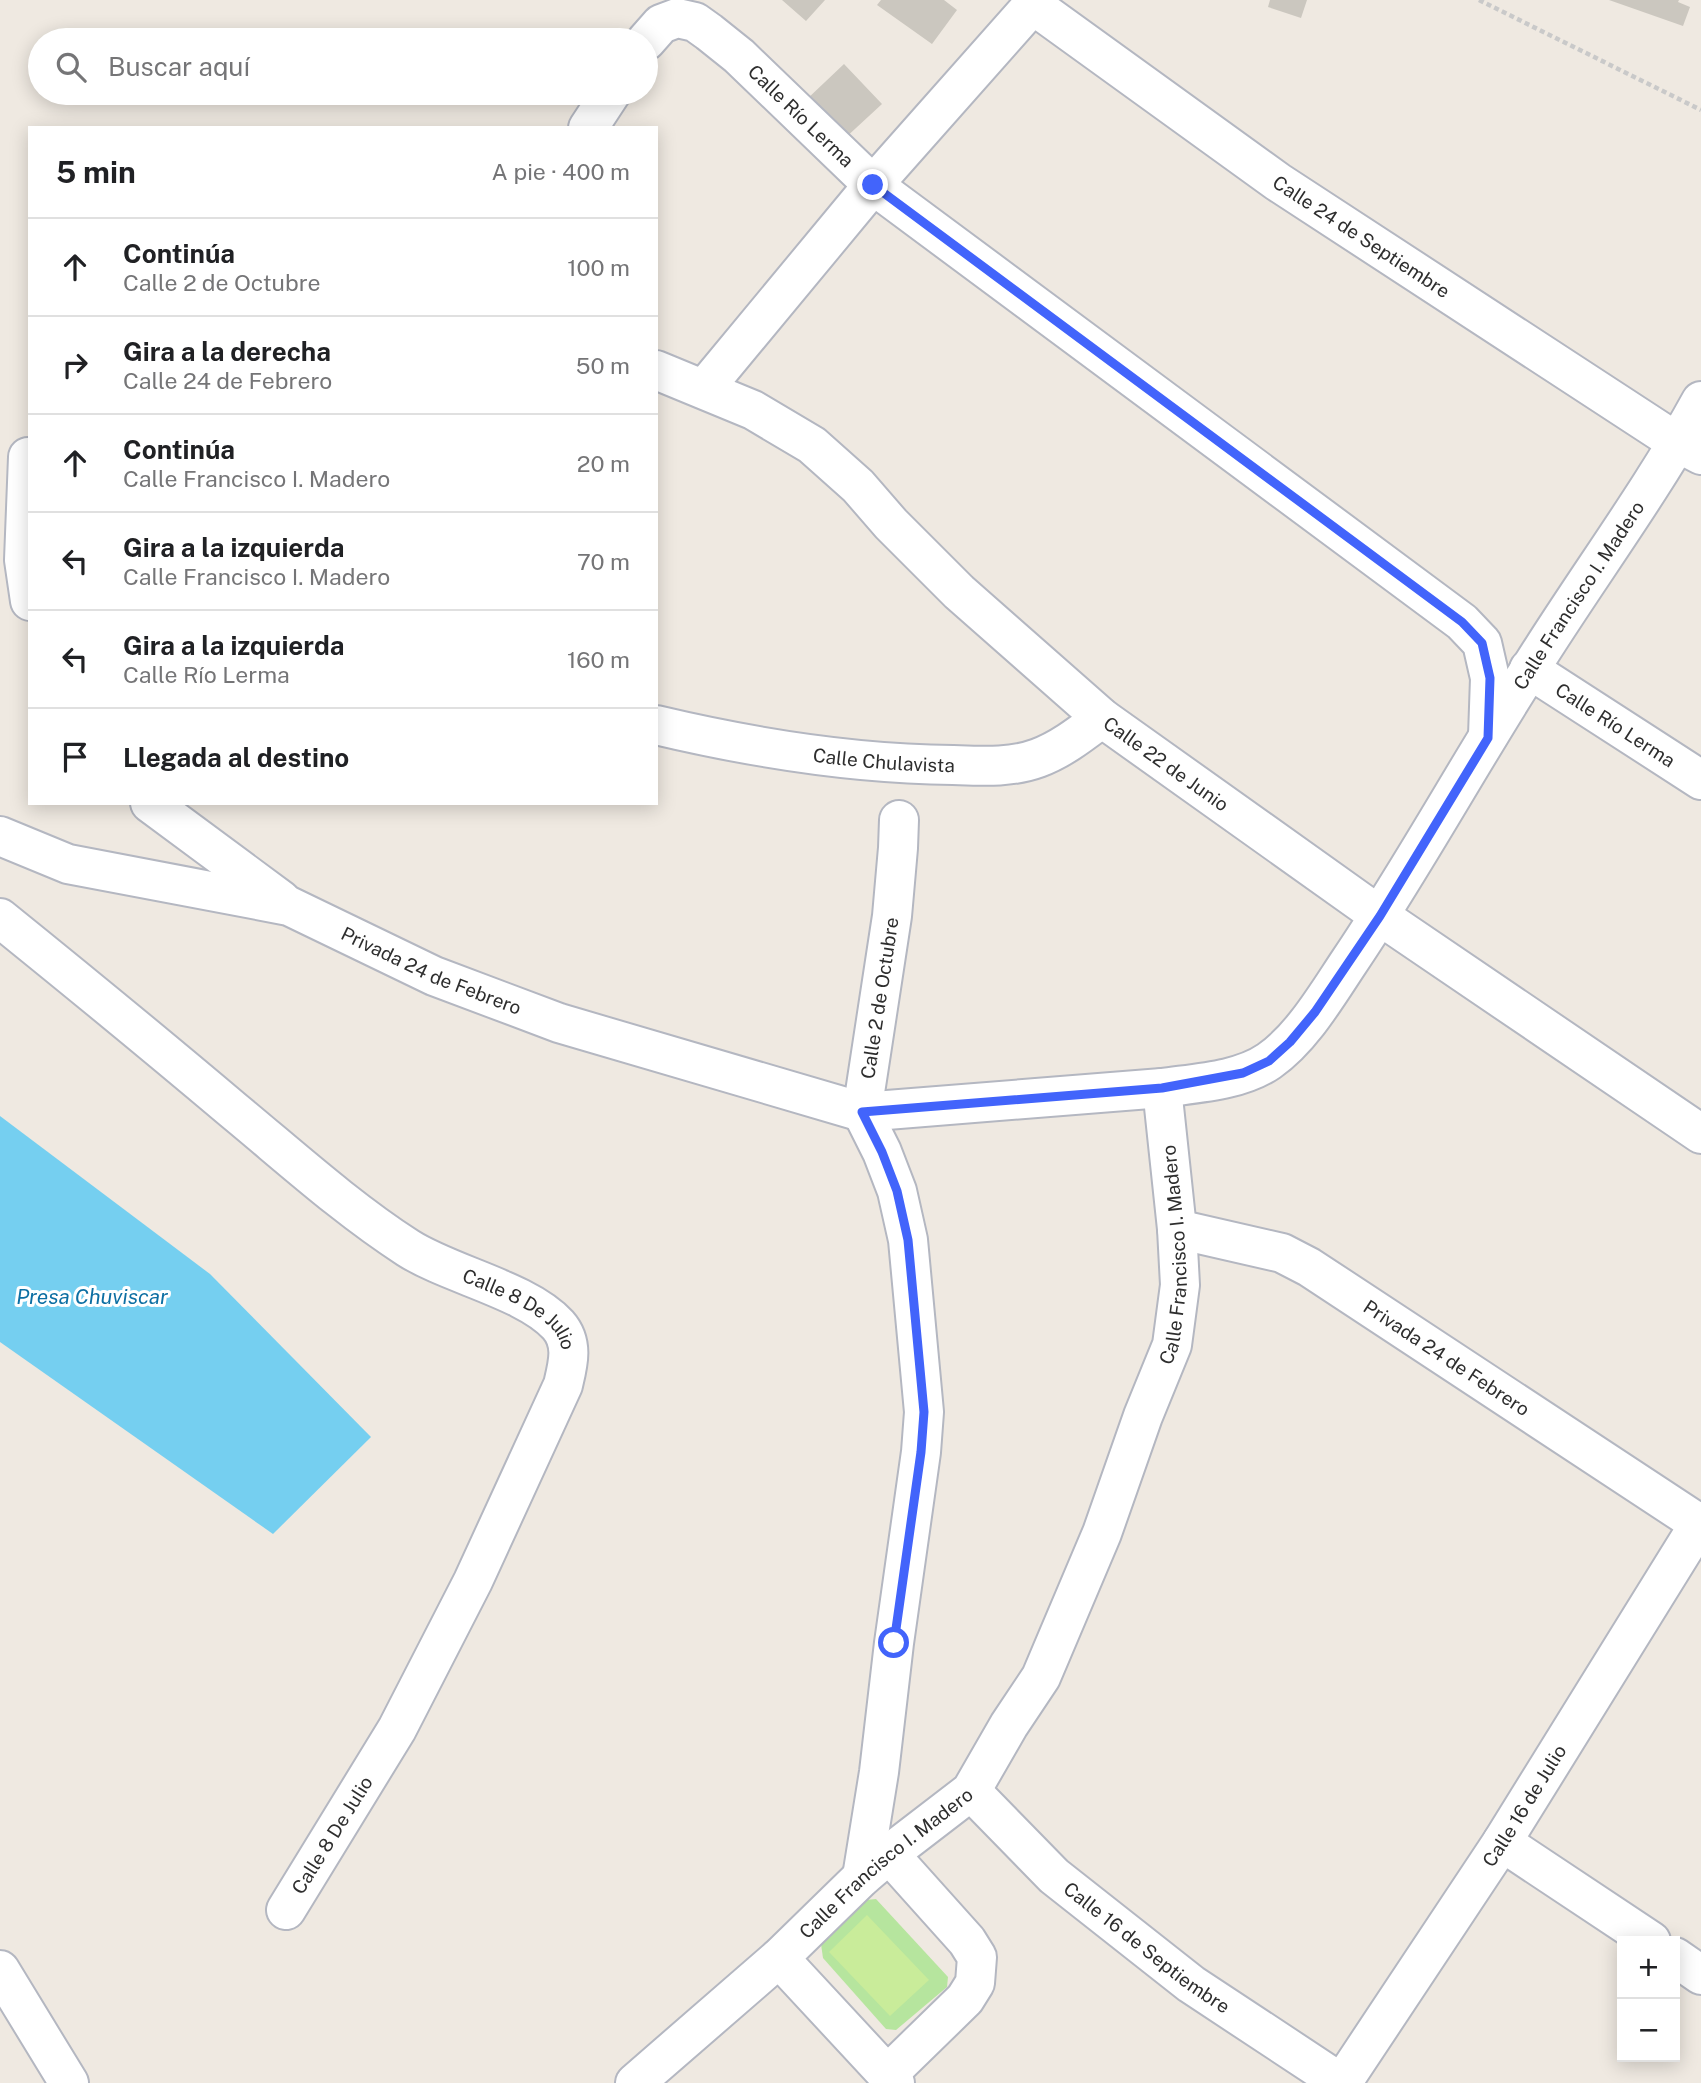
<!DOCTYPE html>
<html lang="es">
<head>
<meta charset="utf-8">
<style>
	:root { --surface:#fff; --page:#f2f2f2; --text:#202124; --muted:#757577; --line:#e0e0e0 }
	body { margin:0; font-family:"Public Sans",sans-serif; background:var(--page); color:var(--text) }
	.controls { position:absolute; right:21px; bottom:21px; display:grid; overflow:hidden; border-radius:0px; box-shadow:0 4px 18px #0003 }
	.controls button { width:63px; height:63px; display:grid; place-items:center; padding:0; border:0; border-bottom:2px solid var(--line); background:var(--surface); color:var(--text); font:35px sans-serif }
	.stop { position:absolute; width:21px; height:21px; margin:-16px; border:5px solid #4264fb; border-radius:50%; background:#fff }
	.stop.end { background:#4264fb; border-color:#fff; box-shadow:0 2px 7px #0008 }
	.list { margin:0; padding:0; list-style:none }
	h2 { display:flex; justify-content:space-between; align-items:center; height:91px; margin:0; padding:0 28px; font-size:30px }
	h2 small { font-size:23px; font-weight:400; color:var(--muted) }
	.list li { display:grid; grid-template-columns:46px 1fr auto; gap:21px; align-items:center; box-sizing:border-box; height:98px; padding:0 28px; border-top:2px solid var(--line) }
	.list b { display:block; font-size:26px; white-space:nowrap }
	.list p { margin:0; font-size:23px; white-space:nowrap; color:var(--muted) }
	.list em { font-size:23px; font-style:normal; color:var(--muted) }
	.icon { flex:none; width:38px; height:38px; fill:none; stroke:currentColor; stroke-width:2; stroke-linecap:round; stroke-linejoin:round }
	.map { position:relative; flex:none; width:1701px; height:2083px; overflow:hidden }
	.search { position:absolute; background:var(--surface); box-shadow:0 4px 18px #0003; left:28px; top:28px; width:630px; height:77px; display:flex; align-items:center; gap:18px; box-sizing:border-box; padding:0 24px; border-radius:38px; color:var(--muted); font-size:26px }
	.panel { position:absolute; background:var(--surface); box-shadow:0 4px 18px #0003; left:28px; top:126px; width:630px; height:679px; border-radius:0px }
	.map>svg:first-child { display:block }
	.green { fill:#b6e59e }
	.pitch { fill:#c9ec9a }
	.water { fill:#75cff0 }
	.building { fill:#cbc7bf }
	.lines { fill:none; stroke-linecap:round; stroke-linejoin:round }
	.street-casing { stroke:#b4b7c1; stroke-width:42 }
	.path { stroke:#c9c9c9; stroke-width:4.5; stroke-dasharray:5 3.5; stroke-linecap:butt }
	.street { stroke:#fff; stroke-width:38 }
	.route { stroke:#4264fb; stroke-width:9 }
	.labels { text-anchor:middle; stroke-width:6; stroke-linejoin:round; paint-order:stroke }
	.street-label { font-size:19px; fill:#2e2e2e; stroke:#fff }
	.water-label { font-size:21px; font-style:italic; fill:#0d6fa3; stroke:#fff }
</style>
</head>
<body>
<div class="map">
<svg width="1701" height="2083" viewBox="0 0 1701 2083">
	<rect width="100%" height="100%" fill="#efe9e1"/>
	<path class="green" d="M876 1899 948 1977 947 1987 896 2030 886 2029 823 1958 821 1944 866 1900Z"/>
	<path class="pitch" d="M867 1915 929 1980 890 2016 829 1952Z"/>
	<path class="water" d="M0 1116 210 1274 371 1437 273 1534 0 1342Z"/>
	<path class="building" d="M782 0H825L806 21Z
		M881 0H944L957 10 932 44 877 5Z
		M1270 0H1307L1301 18 1268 7Z
		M1609 0H1679L1678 2 1690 7 1683 26Z
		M844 64 882 104 843 140 806 100Z"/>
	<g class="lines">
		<g class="street-casing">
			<g id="street">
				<path id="s1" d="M1033 5 1278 182 1678 443 1701 455"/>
				<path id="s2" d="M646 41 661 24 677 18 695 22 709 32 739 56 873 185 1462 622 1482 643 1490 678 1488 736"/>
				<path d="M588 128 611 93"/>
				<path id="s3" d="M656 370 753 410 812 445 858 486 891 524 959 592 1102 718 1380 916 1701 1134"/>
				<path d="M704 389 873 185 1037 0"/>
				<path d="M28 457 24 560 30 601"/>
				<path id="s4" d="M1529 669 1701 780"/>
				<path id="s5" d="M656 725C753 748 854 764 953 765 982 766 1011 768 1038 758 1062 749 1082 733 1102 718"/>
				<path d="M150 803 281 900"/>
				<path id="s6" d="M0 836 68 864 289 906 434 976 559 1023 862 1112 1162 1088"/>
				<path id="s7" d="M0 918C78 981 156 1045 233 1110 290 1157 346 1208 408 1248 450 1275 526 1290 558 1325 574 1343 568 1364 563 1385L473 1581 397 1729 286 1910"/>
				<path id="s8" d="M1177 1229 1282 1253 1309 1267 1701 1525"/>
				<path id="s9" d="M971 1791 1054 1876 1191 1984 1341 2083"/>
				<path d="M1502 1842 1651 1941"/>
				<path id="s10" d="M862 1877 879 1772 894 1643 921 1452 924 1412 908 1240 897 1191 882 1152 862 1112 892 916 898 848 899 820"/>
				<path d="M1675 1957 1701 1975"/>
				<path d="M779 1958 895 2083"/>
				<path d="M0 1970 69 2083"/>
				<path d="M887 2075 965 1999 975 1983 977 1957 967 1941 889 1854"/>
				<path id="s11" d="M635 2083 779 1958 862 1877 889 1854 971 1791 1009 1725 1041 1677 1102 1533 1143 1416 1172 1345 1180 1285 1177 1229 1162 1088C1197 1083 1240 1081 1269 1061 1302 1038 1327 995 1349 962 1413 867 1468 766 1530 669 1586 579 1650 494 1701 401"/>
				<path id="s12" d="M1342 2083 1502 1842 1701 1521"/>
			</g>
		</g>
		<path class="path" d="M1479 0 1701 110"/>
		<use href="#street" class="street"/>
	</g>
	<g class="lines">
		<path class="route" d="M873 185 1462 622 1482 643 1490 678 1488 738 1380 916 1315 1012 1290 1042 1269 1061 1243 1073 1162 1088 862 1112 882 1152 897 1191 908 1240 924 1412 921 1452 894 1643"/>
	</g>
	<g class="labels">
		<g class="street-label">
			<text dy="7" stroke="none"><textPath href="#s2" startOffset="200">Calle Río Lerma</textPath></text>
			<text dy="7" stroke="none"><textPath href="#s1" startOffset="402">Calle 24 de Septiembre</textPath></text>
			<text dy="7" stroke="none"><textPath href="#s11" startOffset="1867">Calle Francisco I. Madero</textPath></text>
			<text dy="7" stroke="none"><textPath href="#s4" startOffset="103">Calle Río Lerma</textPath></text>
			<text dy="7" stroke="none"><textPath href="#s5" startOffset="231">Calle Chulavista</textPath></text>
			<text dy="7" stroke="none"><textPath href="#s3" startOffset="651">Calle 22 de Junio</textPath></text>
			<text dy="7" stroke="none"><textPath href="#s6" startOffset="455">Privada 24 de Febrero</textPath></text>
			<text dy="7" stroke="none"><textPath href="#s10" startOffset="894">Calle 2 de Octubre</textPath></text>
			<text dy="7" stroke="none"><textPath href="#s11" startOffset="1027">Calle Francisco I. Madero</textPath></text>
			<text dy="7" stroke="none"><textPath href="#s7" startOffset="654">Calle 8 De Julio</textPath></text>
			<text dy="7" stroke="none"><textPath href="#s8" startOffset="303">Privada 24 de Febrero</textPath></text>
			<text dy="7" stroke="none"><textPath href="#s12" startOffset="332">Calle 16 de Julio</textPath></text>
			<text transform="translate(332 1835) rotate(-58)" y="7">Calle 8 De Julio</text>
			<text dy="7" stroke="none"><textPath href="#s11" startOffset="334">Calle Francisco I. Madero</textPath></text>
			<text dy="7" stroke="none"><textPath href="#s9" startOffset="236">Calle 16 de Septiembre</textPath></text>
		</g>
		<g class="water-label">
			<text x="92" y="1304">Presa Chuviscar</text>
		</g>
	</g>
</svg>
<div class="controls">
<button>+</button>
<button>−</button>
</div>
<div class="stop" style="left:894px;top:1643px"></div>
<div class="stop end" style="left:873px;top:185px"></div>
<div class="search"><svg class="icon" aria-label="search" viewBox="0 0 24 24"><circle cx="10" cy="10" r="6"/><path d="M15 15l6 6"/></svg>Buscar aquí</div>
<section class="panel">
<h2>5 min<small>A pie · 400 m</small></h2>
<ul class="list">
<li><svg class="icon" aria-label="ahead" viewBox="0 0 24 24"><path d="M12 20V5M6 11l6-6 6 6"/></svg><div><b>Continúa</b><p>Calle 2 de Octubre</p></div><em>100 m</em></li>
<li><svg class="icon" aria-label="right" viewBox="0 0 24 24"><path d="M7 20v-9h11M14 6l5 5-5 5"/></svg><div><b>Gira a la derecha</b><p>Calle 24 de Febrero</p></div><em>50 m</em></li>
<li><svg class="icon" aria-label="ahead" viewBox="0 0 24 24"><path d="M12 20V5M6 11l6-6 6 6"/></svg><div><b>Continúa</b><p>Calle Francisco I. Madero</p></div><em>20 m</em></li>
<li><svg class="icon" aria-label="left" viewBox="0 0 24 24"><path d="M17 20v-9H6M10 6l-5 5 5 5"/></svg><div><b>Gira a la izquierda</b><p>Calle Francisco I. Madero</p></div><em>70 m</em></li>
<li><svg class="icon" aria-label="left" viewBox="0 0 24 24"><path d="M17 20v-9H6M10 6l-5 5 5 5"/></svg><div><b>Gira a la izquierda</b><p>Calle Río Lerma</p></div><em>160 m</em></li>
<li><svg class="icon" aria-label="arrive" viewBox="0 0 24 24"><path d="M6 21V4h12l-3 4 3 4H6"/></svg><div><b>Llegada al destino</b></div></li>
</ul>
</section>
</div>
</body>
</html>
